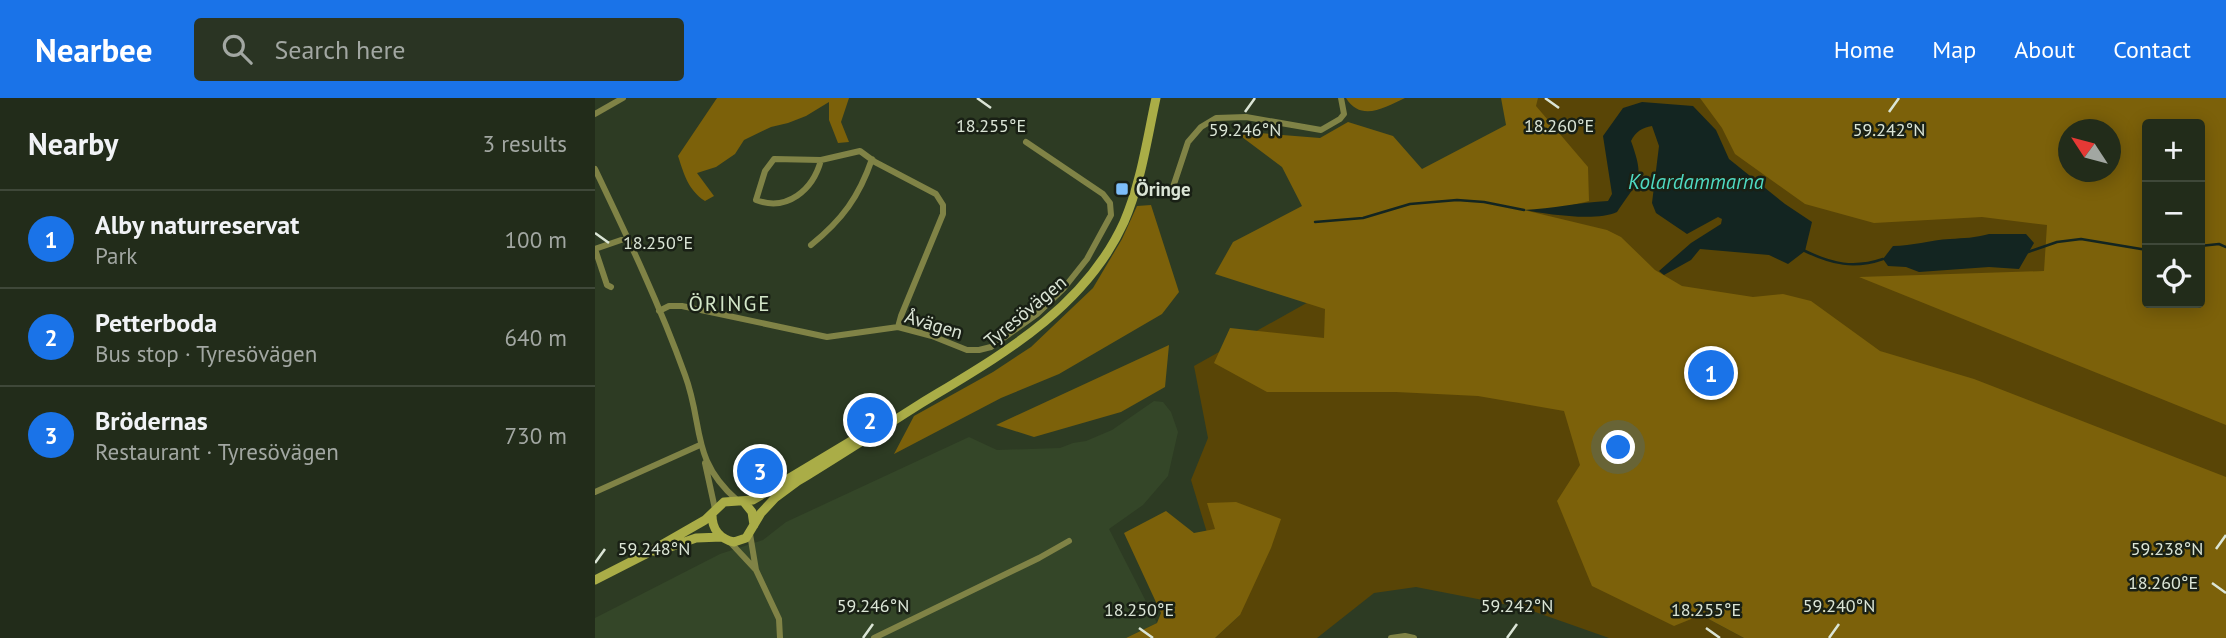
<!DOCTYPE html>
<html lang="en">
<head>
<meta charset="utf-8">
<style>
	:root { --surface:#222c1a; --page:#2a3423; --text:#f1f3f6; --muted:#a2a7a2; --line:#3f4839; --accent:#1a73e8 }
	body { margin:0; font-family:"PT Sans",sans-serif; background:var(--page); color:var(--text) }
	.controls { position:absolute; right:21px; top:21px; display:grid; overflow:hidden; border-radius:7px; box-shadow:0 4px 18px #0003 }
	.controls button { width:63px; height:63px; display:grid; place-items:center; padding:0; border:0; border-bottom:2px solid var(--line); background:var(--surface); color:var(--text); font:35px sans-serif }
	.compass { position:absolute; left:1463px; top:21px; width:63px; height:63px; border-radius:50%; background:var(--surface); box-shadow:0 4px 18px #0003; rotate:306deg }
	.you { position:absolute; left:1024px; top:350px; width:24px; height:24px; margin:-18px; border:5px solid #fff; border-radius:50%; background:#1a73e8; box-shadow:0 0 0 10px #1a73e833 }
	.badge { display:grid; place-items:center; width:46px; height:46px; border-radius:50%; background:var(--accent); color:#fff; font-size:23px; font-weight:700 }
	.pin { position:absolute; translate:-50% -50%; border:4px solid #fff; box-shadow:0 2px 7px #0006 }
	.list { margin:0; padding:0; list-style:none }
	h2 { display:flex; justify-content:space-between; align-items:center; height:91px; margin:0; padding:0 28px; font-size:30px }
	h2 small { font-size:23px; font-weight:400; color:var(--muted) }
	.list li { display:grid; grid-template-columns:46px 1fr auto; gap:21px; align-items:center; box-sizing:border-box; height:98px; padding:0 28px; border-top:2px solid var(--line) }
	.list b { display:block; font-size:26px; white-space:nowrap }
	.list p { margin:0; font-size:23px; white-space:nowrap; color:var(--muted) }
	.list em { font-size:23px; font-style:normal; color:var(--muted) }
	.icon { flex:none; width:38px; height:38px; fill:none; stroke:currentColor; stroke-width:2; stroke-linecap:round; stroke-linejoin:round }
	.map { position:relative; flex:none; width:1631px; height:540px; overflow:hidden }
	header { display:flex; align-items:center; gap:42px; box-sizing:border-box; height:98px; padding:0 35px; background:var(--accent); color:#fff }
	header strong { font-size:33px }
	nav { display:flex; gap:38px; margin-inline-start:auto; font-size:24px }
	.search { width:490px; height:63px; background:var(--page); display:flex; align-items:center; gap:18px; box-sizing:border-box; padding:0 24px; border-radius:7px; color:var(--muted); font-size:26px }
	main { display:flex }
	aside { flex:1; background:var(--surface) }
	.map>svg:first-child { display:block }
	.built { fill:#344628 }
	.green { fill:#594506; fill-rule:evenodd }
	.forest { fill:#7c610a; fill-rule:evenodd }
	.water { fill:#132521 }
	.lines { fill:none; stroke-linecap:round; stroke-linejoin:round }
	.stream { stroke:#132521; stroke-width:2.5 }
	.street { stroke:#808346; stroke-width:6 }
	.secondary { stroke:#aaad47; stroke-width:9 }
	.ticks { fill:none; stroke:#dbe5d6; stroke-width:2.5 }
	.poi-dot { fill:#7dbef9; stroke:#192015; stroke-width:2.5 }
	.labels { text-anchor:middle; stroke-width:5; stroke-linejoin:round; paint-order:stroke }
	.poi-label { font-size:19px; font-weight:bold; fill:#dbe5d6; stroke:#192015; text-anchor:start }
	.street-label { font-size:19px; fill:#dbe5d6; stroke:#192015 }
	.water-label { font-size:21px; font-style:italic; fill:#4fdac2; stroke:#192015 }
	.neighbourhood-label { font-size:21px; letter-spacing:2px; fill:#d3e6c8; stroke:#192015 }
	.ticks-label { font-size:18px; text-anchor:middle; fill:#dbe5d6; stroke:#192015; stroke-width:5; stroke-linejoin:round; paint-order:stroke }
</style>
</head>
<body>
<header>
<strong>Nearbee</strong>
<div class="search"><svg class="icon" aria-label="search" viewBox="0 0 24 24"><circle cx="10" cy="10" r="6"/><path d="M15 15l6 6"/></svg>Search here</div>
<nav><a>Home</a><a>Map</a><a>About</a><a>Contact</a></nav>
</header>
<main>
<aside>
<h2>Nearby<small>3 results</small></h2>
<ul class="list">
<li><span class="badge">1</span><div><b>Alby naturreservat</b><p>Park</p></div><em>100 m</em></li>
<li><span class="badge">2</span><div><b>Petterboda</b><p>Bus stop · Tyresövägen</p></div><em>640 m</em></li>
<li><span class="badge">3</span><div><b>Brödernas</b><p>Restaurant · Tyresövägen</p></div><em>730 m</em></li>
</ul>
</aside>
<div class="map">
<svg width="1631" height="540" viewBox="0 0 1631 540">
	<rect width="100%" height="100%" fill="#2d3b23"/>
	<path class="built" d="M559 303 568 304 576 314 583 334 573 378 548 407 514 431 562 525 531 540H0V520L125 456 168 442 191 424 374 339 402 352 465 350 478 345 491 343 517 332Z"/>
	<path class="green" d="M924 0H1631V540L1106 517 1149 540H1014L929 510 821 489 779 495 722 540H620L645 517 613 438 596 382 613 340 599 268 917 90ZM1552 26H1605V205H1552ZM1474 32H1516V74H1474Z"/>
	<path class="forest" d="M122 0H254L246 24 254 44 243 45 234 22V4L211 18 193 25 176 29 149 42 140 56 121 69 102 75 119 98 110 103C93 92 89 76 83 58Z
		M751 0H810C789 10 766 24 751 0Z
		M906 0H943L941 8 993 69 994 103 961 111 933 113 1012 132 1026 139 1060 172 1087 188 1158 199 1188 196 1216 203 1285 253 1379 281 1631 379V540H1149L1106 517 1079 528 997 488 962 403 985 367 969 313 883 298 801 294H672L619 265 635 230 729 240 730 211 620 176 638 144 707 108 687 69 639 33 725 40 753 24 798 38 827 71 911 27Z
		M1105 0H1631V327L1264 179 1449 173 1452 127 1387 119 1279 125 1210 106 1140 56 1127 30ZM1552 26H1605V205H1552ZM1474 32H1516V74H1474Z
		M556 107 584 194 567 216 464 276 406 300 299 356 319 318 398 274 436 249 498 190 527 141 542 108Z
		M574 247 570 289 526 314 439 339 401 327Z
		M641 404 686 421 676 450 645 517 620 540H531L562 525 566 515 529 435 571 413 599 435 620 431 612 405Z"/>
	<path class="water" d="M1047 4 1098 8 1121 32 1134 61 1190 106 1217 124 1210 153 1193 166 1174 157 1105 151 1096 162 1069 177 1064 173 1096 145 1126 126 1127 121 1123 119 1092 136 1061 115 1057 105 1064 48 1057 28C1047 30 1041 33 1036 43 1050 82 1044 81 1022 114 1001 124 952 116 929 112 957 111 985 104 1013 103L1017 96 1008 38 1028 10Z
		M1394 136H1431L1439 145 1424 171 1394 169 1324 174 1311 169 1293 168 1288 161 1298 148C1317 148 1335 142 1355 141 1369 140 1380 140 1394 136Z"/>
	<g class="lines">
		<path class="stream" d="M720 124 768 120 815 106 862 102 889 104 929 112
			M1605 148 1624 146 1631 149
			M1210 153C1237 166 1259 171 1288 161
			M1433 154 1462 144 1486 141 1552 152"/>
		<path class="street" d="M0 16 28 0
			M226 62C218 92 192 114 161 102L170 73 179 61 226 62 265 53 280 64 341 96 348 107V116L306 218 303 229
			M0 71C32 138 65 207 90 277 109 328 95 361 142 402
			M542 86 562 95 578 89 593 44 606 29 621 20 651 19 726 32 745 21 749 16 746 0
			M216 147C247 122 264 99 277 61
			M0 151 12 187 16 189
			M0 151 32 140
			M64 213 74 208H87L232 239 303 229 337 238 372 252H384L396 249 442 216 469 190 492 161 516 117 515 105 508 96 431 44
			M110 365 120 411
			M0 394 105 347
			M155 436 161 472 184 521 185 540
			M134 443 161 472
			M279 540 444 460 474 443
			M796 540 810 538 819 540"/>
		<path class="secondary" d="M149 404 157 414 159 427
			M117 417C117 431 125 441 139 444L151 440 166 415 180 400 203 383C244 358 284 332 325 306 404 258 489 212 529 124 546 85 552 41 561 0
			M61 454 101 440 127 439
			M0 482 49 457 110 422 129 404 158 402 266 337"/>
	</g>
	<path class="ticks" d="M382 0 396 10M950 0 964 10M650 14 660 0M1294 14 1304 0M0 135 14 145M1621 451 1631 437M0 465 10 451M1617 485 1631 495M544 530 558 540M1111 530 1125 540M268 540 278 526M912 540 922 526M1234 540 1244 526"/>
	<rect class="poi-dot" x="520" y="84" width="14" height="14" rx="3.5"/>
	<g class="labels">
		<g class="poi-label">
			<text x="541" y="98">Öringe</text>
		</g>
		<g class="street-label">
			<text transform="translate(430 213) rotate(-40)" y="7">Tyresövägen</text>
			<text transform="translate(339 226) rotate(17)" y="7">Åvägen</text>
		</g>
		<g class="water-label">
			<text x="1101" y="91">Kolardammarna</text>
		</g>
		<g class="neighbourhood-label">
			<text x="135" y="213">ÖRINGE</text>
		</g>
	</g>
	<g class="ticks-label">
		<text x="396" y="34">18.255°E</text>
		<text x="964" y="34">18.260°E</text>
		<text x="650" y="38">59.246°N</text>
		<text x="1294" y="38">59.242°N</text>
		<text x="63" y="151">18.250°E</text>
		<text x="59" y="457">59.248°N</text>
		<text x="1572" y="457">59.238°N</text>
		<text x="1568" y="491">18.260°E</text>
		<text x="278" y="514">59.246°N</text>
		<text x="922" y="514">59.242°N</text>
		<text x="1244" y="514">59.240°N</text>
		<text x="544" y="518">18.250°E</text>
		<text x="1111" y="518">18.255°E</text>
	</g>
</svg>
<div class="controls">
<button>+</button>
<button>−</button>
<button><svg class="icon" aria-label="locate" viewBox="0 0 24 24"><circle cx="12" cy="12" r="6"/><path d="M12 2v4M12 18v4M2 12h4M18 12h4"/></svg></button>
</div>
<svg class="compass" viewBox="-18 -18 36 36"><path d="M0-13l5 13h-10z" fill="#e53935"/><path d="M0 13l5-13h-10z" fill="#a2a7a2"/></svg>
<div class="you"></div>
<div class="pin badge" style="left:1116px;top:275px">1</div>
<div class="pin badge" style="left:275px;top:322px">2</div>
<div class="pin badge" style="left:165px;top:373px">3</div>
</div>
</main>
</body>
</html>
